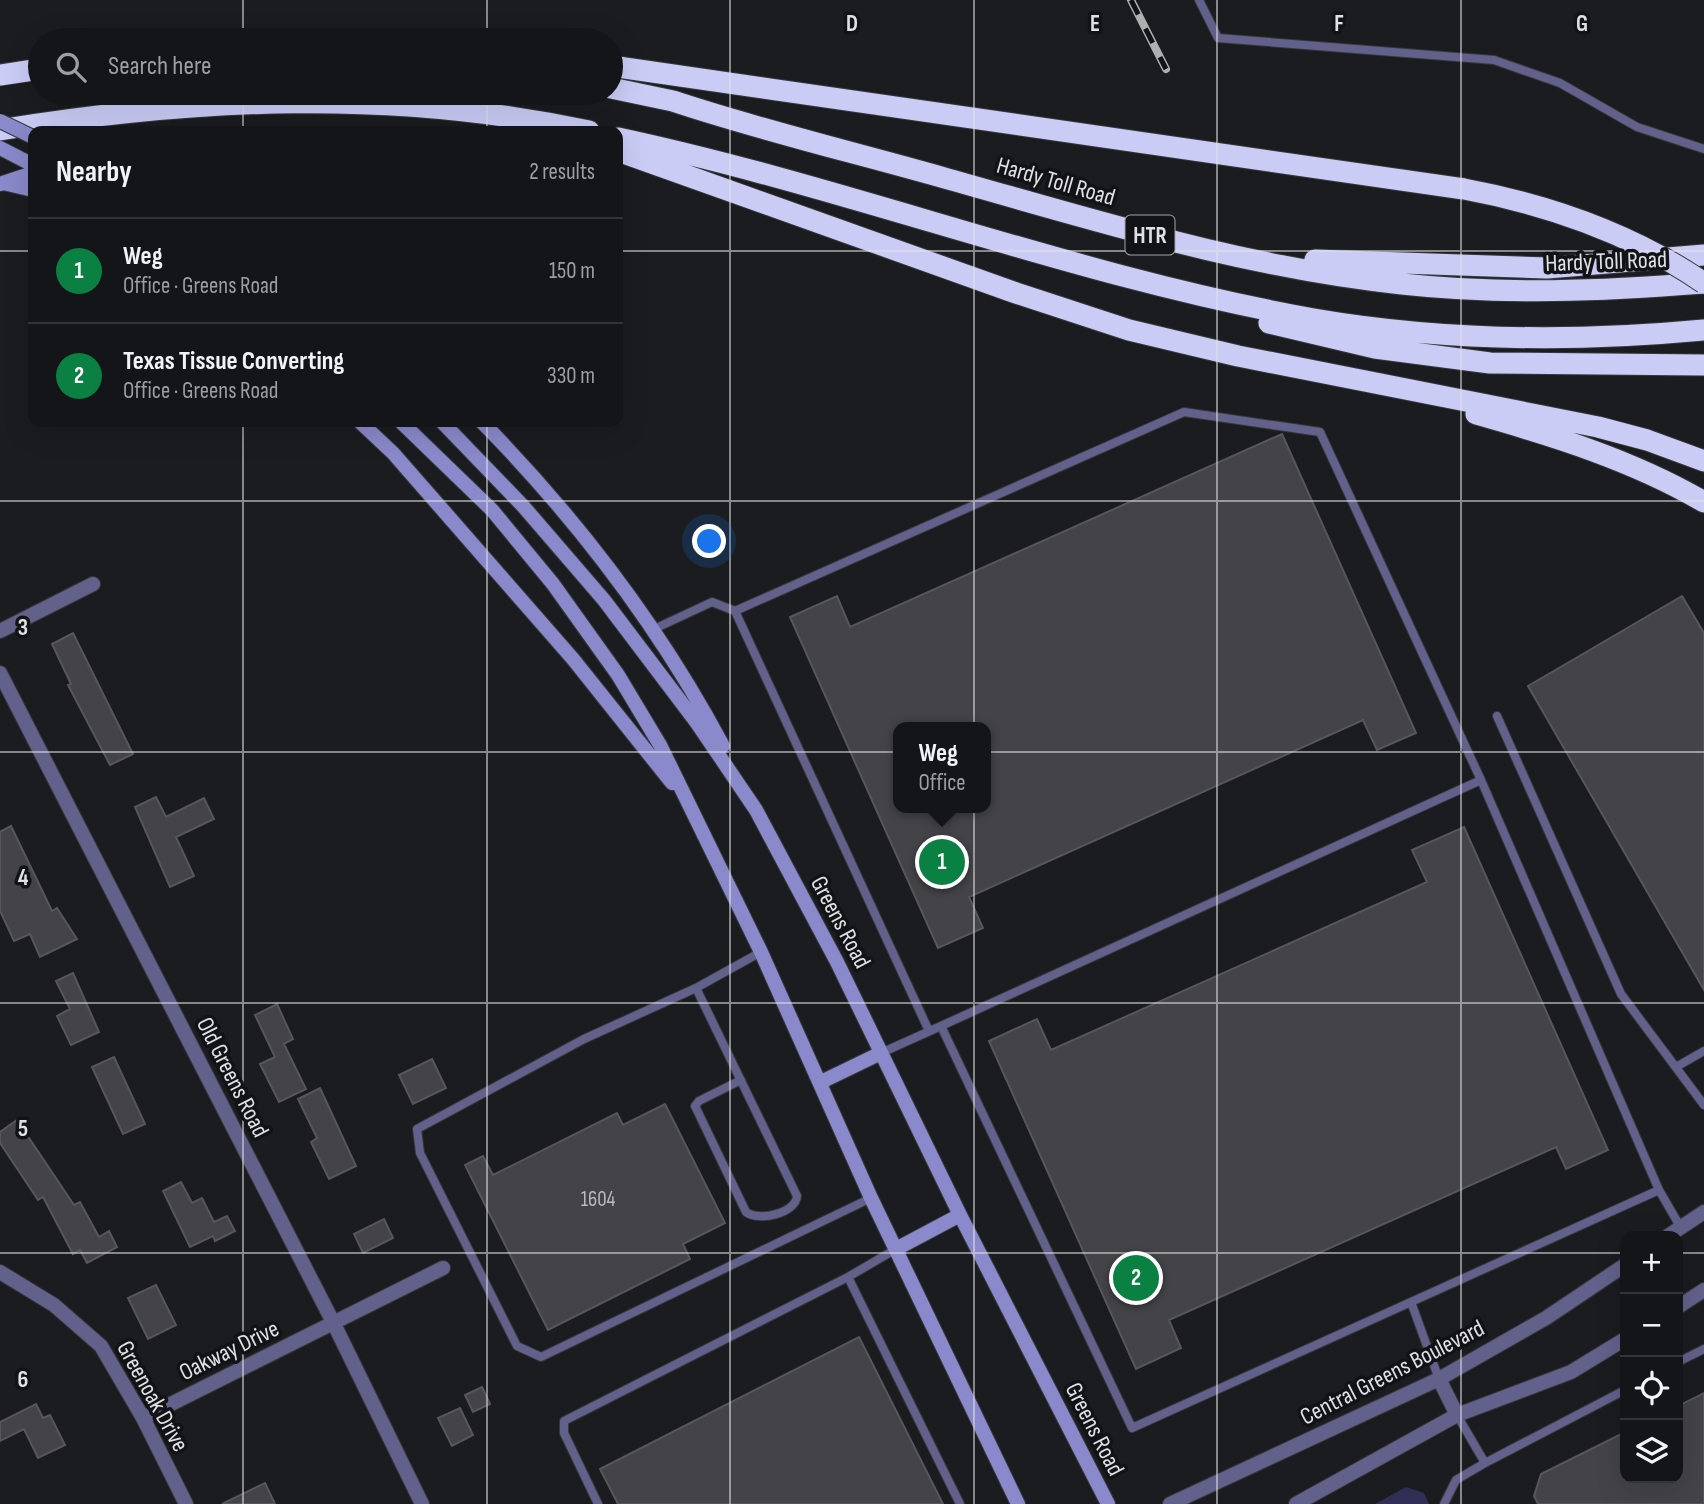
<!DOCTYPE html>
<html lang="en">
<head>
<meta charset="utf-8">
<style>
	:root { --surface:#141518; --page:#212225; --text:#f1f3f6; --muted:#9d9fa2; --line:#333437; --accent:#0b8043 }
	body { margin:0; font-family:"Sofia Sans Condensed",sans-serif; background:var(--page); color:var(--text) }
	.controls { position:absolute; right:21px; bottom:21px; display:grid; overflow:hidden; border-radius:14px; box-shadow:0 7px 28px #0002 }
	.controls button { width:63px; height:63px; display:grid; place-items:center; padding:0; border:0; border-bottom:2px solid var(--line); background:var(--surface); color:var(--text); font:35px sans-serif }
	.you { position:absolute; left:710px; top:542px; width:24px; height:24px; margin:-18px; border:5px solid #fff; border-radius:50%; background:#1a73e8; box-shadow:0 0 0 10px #1a73e833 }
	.badge { display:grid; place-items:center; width:46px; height:46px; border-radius:50%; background:var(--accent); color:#fff; font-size:23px; font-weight:700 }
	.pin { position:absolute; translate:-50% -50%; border:4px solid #fff; box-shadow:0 2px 7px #0006 }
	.popup { position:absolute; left:893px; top:722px; width:98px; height:91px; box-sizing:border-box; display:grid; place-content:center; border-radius:14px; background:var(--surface); filter:drop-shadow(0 2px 5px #0005); font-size:23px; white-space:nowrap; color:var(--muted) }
	.popup b { font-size:26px; color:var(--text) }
	.popup::after { content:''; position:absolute; left:50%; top:100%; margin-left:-14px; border:14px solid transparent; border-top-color:var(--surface) }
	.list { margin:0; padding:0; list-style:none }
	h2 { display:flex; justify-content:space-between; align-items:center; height:91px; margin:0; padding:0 28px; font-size:30px }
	h2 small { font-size:23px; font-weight:400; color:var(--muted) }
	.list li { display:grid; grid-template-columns:46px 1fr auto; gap:21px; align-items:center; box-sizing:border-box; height:105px; padding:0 28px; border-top:2px solid var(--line) }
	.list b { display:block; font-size:26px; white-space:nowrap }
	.list p { margin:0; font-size:23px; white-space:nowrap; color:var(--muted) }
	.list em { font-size:23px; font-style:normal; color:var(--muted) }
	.icon { flex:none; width:38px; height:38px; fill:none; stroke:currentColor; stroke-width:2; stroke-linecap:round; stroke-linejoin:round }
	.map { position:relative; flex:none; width:1704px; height:1504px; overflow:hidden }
	.search { position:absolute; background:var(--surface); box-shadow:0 7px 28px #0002; left:28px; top:28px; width:595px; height:77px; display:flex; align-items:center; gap:18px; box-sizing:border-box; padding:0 24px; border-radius:38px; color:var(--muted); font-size:26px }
	.panel { position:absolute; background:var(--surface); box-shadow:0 7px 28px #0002; left:28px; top:126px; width:595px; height:301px; border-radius:14px }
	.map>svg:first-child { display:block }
	.green { fill:#302f56 }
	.building { fill:#434348; stroke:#56565c; stroke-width:2; fill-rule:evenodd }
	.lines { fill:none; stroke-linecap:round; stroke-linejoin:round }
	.service-casing { stroke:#37383b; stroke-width:10 }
	.minor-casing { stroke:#37383b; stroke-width:16 }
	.tertiary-casing { stroke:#37383b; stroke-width:16 }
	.secondary-casing { stroke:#37383b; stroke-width:16 }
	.motorway-casing { stroke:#37383b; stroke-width:23 }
	.service { stroke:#61618b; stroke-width:8 }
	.minor { stroke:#61618b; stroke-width:14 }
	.tertiary { stroke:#61618b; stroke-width:14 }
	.secondary { stroke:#8989cb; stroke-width:14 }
	.motorway { stroke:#cbccf6; stroke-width:21 }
	.rail-casing { stroke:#afafb2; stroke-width:8 }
	.rail { stroke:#121317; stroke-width:5; stroke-dasharray:16; stroke-linecap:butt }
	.secondary-bridge-casing { stroke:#37383b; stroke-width:16; stroke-linecap:butt }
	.motorway-bridge-casing { stroke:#37383b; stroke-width:23; stroke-linecap:butt }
	.secondary-bridge { stroke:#8989cb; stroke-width:14 }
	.motorway-bridge { stroke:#cbccf6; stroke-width:21 }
	.grid { fill:none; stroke:#e1e1e4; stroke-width:2; stroke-opacity:0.55 }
	.labels { text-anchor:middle; stroke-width:7; stroke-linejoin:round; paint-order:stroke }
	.number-label { font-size:21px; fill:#bababd }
	.shield { fill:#121317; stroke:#a3a3a6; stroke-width:2 }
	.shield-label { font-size:23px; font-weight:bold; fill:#e1e1e4 }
	.street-label { font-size:24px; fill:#e1e1e4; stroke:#121317 }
	.grid-label { font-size:23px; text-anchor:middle; font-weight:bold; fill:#e1e1e4; stroke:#121317; stroke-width:7; stroke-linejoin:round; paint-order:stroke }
</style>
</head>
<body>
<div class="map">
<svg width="1704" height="1504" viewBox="0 0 1704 1504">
	<rect width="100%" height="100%" fill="#1b1c20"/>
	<path class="green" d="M1406 1487 1424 1493 1429 1504H1375Z"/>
	<path class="building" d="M1282 434 1416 733 1377 750 1363 720 969 897 983 928 938 948 790 617 837 596 850 627ZM898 727H986V808H898Z
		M1682 596 1704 633V990L1528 686Z
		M73 633 133 754 110 765 68 685 71 684 52 644Z
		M156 797 166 817 204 798 214 819 176 837 194 876 170 887 135 807Z
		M11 826 52 911 57 908 77 939 40 957 30 934 14 941 0 911V832Z
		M1464 827 1608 1150 1566 1169 1556 1147 1169 1320 1181 1348 1136 1369 989 1041 1037 1019 1051 1050 1427 882 1412 850Z
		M73 973 99 1032 71 1045 57 1016 70 1009 56 981Z
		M277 1004 293 1039 284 1044 306 1089 279 1102 260 1064 275 1057 255 1015Z
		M114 1057 145 1124 123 1134 92 1067Z
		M432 1059 446 1088 413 1104 399 1075Z
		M320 1088 356 1166 329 1179 311 1142 317 1138 298 1099Z
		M665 1104 725 1223 683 1244 690 1259 548 1330 465 1165 483 1156 493 1175 617 1113 623 1125Z
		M17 1120 74 1205 80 1202 99 1237 109 1231 117 1247 87 1263 80 1250 73 1254 43 1197 38 1200 0 1143V1132Z
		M181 1182 192 1203 202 1198 214 1222 227 1216 235 1231 215 1241 213 1236 190 1247 163 1191Z
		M384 1219 393 1238 363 1253 354 1234Z
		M156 1285 176 1325 148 1339 128 1298Z
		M859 1337 943 1504H618L600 1469Z
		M482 1387 490 1404 473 1412 465 1395Z
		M1704 1393V1504H1538L1534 1496 1541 1474 1625 1432V1478H1678V1406Z
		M36 1404 43 1418 50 1415 65 1445 38 1458 24 1429 0 1441V1422Z
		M460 1408 473 1435 452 1446 438 1418Z
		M265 1483 275 1504H222Z"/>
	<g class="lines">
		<g class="service-casing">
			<path id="service" d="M1199 0 1218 38 1494 60 1560 83 1637 127 1704 149
				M652 630 712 602 735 611
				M1497 716 1621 994 1704 1105
				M761 952 696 988 584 1039 417 1129 420 1153 517 1346 541 1357 871 1198
				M696 988 797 1196C796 1213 759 1222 746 1212L695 1106 699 1101 741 1080
				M941 1026 1132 1428 1659 1190 1481 780
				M881 1053 941 1026 1481 780 1320 432 1184 412 735 611 929 1031
				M1676 1067 1704 1051
				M1659 1190 1681 1228
				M896 1249 848 1277 960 1504
				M1411 1302 1439 1379
				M1678 1362 1704 1349
				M1457 1415 1485 1463 1625 1390
				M598 1504 564 1433V1421L848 1277
				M1444 1504 1456 1480 1485 1463"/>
		</g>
		<g class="minor-casing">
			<path id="minor" d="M0 631 93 584
				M0 1272 54 1305 101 1346 143 1418 186 1504
				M143 1418 443 1268"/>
		</g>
		<g class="tertiary-casing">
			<path id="tertiary" d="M0 673 334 1324 422 1504
				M1668 1236 1704 1212
				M1678 1307 1704 1290
				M1439 1379 1457 1415
				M1170 1504 1439 1379 1546 1318 1625 1265
				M1296 1504 1457 1415 1571 1372 1625 1339"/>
		</g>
		<g class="secondary-casing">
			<path id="secondary" d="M0 148 33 165
				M3 183 33 190
				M0 184 33 173
				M360 422 393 453 573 659 672 783
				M401 422 492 510 553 584 618 675 660 745 761 952 871 1198 1018 1504
				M442 422 523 506 604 600 697 723 756 810 837 962 960 1215 1108 1504
				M482 422C577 519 659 626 723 746
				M821 1082 881 1053
				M896 1249 960 1215"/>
		</g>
		<g class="motorway-casing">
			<path id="motorway" d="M611 66 1464 189
				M0 75 40 69
				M611 88 673 101C763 131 857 153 948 179 1098 221 1247 268 1402 284 1502 295 1604 291 1704 283
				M0 130C196 98 393 89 589 131
				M618 138C852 188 1077 277 1314 319 1442 341 1576 342 1704 330
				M618 151 1016 293 1129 330 1238 356 1598 427 1647 440 1704 461
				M1315 260 1547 268 1704 255
				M1269 323 1375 348 1490 363 1704 365
				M1476 414C1554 436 1634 461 1704 502"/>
		</g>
		<use href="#service" class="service"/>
		<use href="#minor" class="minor"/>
		<use href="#tertiary" class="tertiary"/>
		<use href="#secondary" class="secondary"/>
		<use href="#motorway" class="motorway"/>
		<g class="rail-casing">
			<path id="rail" d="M1131 0 1166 69"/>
		</g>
		<use href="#rail" class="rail"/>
		<g class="secondary-bridge-casing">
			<path id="secondary-bridge" d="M0 121 33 137"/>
		</g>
		<g class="motorway-bridge-casing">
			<path id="motorway-bridge" d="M1464 189C1550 205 1631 233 1704 283"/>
		</g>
		<use href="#secondary-bridge" class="secondary-bridge"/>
		<use href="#motorway-bridge" class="motorway-bridge"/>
	</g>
	<path class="grid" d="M243 0V40M487 0V40M730 0V1504M974 0V1504M1217 0V1504M1461 0V1504M243 93V131M487 93V131M0 251H33M618 251H1704M243 422V1504M487 422V1504M0 501H1704M0 752H1704M0 1003H1704M0 1253H1625M1678 1253H1704"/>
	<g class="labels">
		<g class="number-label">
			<text x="598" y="1206">1604</text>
		</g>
		<rect class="shield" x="1125.5" y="215.5" width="49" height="39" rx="5"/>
		<g class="shield-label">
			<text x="1150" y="243">HTR</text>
		</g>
		<g class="street-label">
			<text transform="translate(1056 181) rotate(16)" y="8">Hardy Toll Road</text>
			<text transform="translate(1606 261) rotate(-2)" y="8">Hardy Toll Road</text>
			<text transform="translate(841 922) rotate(62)" y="8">Greens Road</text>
			<text transform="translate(233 1077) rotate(63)" y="8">Old Greens Road</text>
			<text transform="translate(229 1350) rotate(-26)" y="8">Oakway Drive</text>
			<text transform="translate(1392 1372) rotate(-27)" y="8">Central Greens Boulevard</text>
			<text transform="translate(153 1396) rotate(61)" y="8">Greenoak Drive</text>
			<text transform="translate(1095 1429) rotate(63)" y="8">Greens Road</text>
		</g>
	</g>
	<g class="grid-label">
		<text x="852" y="31">D</text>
		<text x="1095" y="31">E</text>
		<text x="1339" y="31">F</text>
		<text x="1582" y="31">G</text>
		<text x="23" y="635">3</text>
		<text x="23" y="885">4</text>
		<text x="23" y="1136">5</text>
		<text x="23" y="1387">6</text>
	</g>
</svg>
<div class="controls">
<button>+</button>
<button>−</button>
<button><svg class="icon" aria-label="locate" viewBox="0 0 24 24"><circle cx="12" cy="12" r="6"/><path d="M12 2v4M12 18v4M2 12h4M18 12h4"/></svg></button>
<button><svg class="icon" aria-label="layers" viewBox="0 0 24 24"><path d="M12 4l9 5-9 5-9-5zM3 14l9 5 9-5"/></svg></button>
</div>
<div class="you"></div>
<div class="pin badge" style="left:942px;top:862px">1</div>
<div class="popup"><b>Weg</b>Office</div>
<div class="pin badge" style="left:1136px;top:1278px">2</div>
<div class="search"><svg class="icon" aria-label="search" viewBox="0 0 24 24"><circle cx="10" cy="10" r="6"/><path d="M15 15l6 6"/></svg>Search here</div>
<section class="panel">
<h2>Nearby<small>2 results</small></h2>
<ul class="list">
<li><span class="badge">1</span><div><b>Weg</b><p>Office · Greens Road</p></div><em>150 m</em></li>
<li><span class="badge">2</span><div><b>Texas Tissue Converting</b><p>Office · Greens Road</p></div><em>330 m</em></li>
</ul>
</section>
</div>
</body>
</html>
